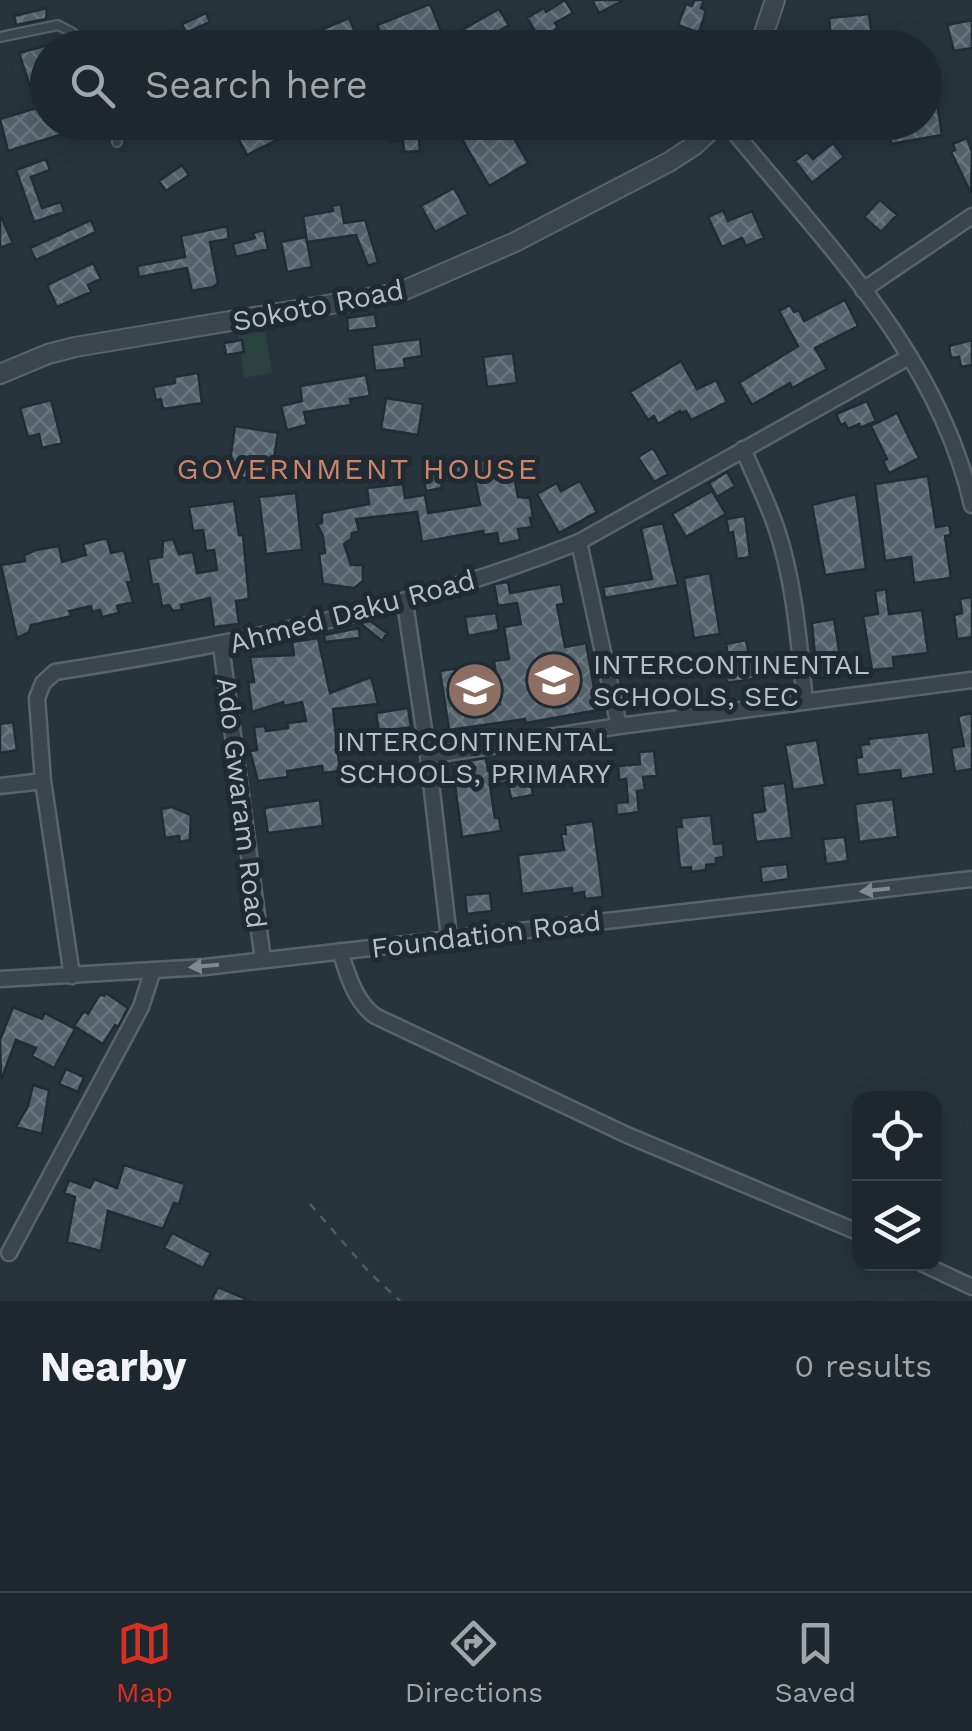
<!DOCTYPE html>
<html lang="en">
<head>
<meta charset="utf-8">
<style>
	:root { --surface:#1d272d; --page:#252f35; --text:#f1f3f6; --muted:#a0a5aa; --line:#3b4449; --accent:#d93025 }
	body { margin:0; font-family:"Work Sans",sans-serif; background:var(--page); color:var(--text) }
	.controls { position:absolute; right:30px; bottom:30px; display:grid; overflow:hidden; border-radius:20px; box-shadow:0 5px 25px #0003 }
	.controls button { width:90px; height:90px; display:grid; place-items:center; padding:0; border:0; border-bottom:2px solid var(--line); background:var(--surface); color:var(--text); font:50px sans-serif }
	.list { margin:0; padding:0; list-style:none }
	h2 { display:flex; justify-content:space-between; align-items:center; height:130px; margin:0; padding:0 40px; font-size:42px }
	h2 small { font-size:32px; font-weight:400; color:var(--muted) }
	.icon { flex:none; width:55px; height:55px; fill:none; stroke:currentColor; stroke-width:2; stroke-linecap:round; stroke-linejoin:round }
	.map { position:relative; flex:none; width:972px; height:1301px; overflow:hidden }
	.search { position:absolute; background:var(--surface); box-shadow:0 5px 25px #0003; left:30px; right:30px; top:30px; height:110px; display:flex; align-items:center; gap:25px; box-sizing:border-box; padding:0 35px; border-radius:55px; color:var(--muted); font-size:38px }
	.sheet { height:290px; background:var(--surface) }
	nav { display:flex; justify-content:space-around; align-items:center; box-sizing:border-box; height:140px; border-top:2px solid var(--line); background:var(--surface); font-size:28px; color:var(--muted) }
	nav a { display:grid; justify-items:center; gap:5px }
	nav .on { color:var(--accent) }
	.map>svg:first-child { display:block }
	.green { fill:#2c423e }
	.building { fill:url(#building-cross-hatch); stroke:#212c34; stroke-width:2.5; fill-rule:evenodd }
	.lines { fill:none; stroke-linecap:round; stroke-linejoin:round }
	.service-casing { stroke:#58636b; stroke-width:12 }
	.minor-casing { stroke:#58636b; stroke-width:19 }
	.tertiary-casing { stroke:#58636b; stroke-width:22 }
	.path { stroke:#4a5e5d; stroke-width:2.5; stroke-dasharray:8 8; stroke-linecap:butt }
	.service { stroke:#3a454d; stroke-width:8 }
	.minor { stroke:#3a454d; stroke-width:14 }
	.tertiary { stroke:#3a454d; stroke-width:18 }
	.oneway { fill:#7e8991 }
	.labels { text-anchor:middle; stroke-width:10; stroke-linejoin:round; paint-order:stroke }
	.street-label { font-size:28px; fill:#b6c0c8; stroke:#1f2a32 }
	.poi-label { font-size:28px; fill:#b6c0c8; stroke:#1f2a32; text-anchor:start }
	.neighbourhood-label { font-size:30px; letter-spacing:2.5px; fill:#cc866d; stroke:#1f2a32 }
</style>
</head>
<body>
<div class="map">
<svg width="972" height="1301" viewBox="0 0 972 1301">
	<defs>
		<pattern id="building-cross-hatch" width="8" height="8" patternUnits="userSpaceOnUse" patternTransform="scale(2.5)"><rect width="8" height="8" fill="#52616a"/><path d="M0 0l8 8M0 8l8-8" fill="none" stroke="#69767e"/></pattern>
	</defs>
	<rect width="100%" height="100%" fill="#27343c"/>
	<path class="green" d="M265 331 272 373 244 378 238 335Z"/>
	<path class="building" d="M565 0 573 13 555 23 558 28 540 39 527 18 544 8 546 12Z
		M592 0H624L599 13Z
		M694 0H704L701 8 706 10 699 33 678 25 686 4 692 6Z
		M430 4 448 48H387L377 25Z
		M47 8 46 19 16 25 14 16Z
		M499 9 509 25 472 47 462 30Z
		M206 13 210 22 186 33 182 24Z
		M869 14 873 43 832 48 829 18Z
		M349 18 362 48H300L297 40Z
		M972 20V48L954 51 947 25Z
		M174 30 179 40 164 48H153L150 41Z
		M48 45V80L39 82 48 105V122H71L73 131 8 151 0 119 37 108 19 53Z
		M936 96 942 135 891 144 888 122H924V98Z
		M236 122H278L285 136 247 155 236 134 241 131Z
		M361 122H429L430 138 419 139 420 151 404 152 403 140 390 142 389 136 362 139Z
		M469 122H505L528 163 489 186 456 129Z
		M967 138 972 152 971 193 951 152 955 150 953 144Z
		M833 143 844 157 812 183 795 161 807 152 813 159Z
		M46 159 50 170 31 177 42 208 61 202 64 212 34 222 16 170Z
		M182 165 189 175 166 191 159 181Z
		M454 188 468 214 435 232 421 206Z
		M880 200 897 215 881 232 864 217Z
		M341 204 344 223 365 220 378 262 368 266 356 235 307 242 303 216 333 211 332 206Z
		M723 210 728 221 752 211 764 238 746 246 742 238 722 247 708 217Z
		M0 215 13 243 0 248Z
		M91 220 96 232 36 260 30 248Z
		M227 226 229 239 210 242 218 283 213 287 192 291 187 268 139 277 137 266 185 257 181 236Z
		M264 230 268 249 236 257 233 244 255 238 253 233Z
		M306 237 312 267 287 272 281 242Z
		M93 263 101 279 88 285 91 292 57 307 47 285Z
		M845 300 858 326 815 348 827 369 792 388 790 383 752 405 739 383 798 346 779 311 790 305 794 312 799 310 804 321Z
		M375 314 377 328 348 331 347 318Z
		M420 339 422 356 404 359 405 368 375 371 372 345Z
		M242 340 244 352 226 355 224 343Z
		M972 340V365L961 367 959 357 951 358 949 346Z
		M513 353 517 383 487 387 483 357Z
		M681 361 697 389 716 380 727 402 691 420 686 411 681 413 680 411 658 424 654 416 648 420 630 392Z
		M198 373 202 403 163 409 161 399 156 400 153 387 175 383 174 377Z
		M366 375 370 396 350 399 351 405 304 412 307 425 287 430 281 406 302 401 300 386Z
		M386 398 423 404 418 435 381 429Z
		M51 400 62 443 42 448 39 434 28 437 20 408Z
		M867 401 876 421 860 428 859 424 848 429 845 423 841 425 836 414Z
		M897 413 919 458 889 473 883 461 887 459 871 426Z
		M235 426 278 433 271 476 251 473 250 479 228 475Z
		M653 448 668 474 654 482 638 457Z
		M510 455 518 497 530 498 533 518H530L532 527 518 529 520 540 499 544 497 533 484 535 483 531 422 542 417 512 356 519 359 531 352 533 351 539 344 544 351 565H363V581L354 588 323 584 319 554 325 553 323 536 317 524 322 523V513L369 504 367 488 403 484 405 498 425 495 428 513 480 505 475 480H471V476L441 482 442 488 426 491 423 472Z
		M727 472 735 486 717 497 709 483Z
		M928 476 936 527 949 525 951 535 945 536 951 578 914 583 911 557 885 561 875 484Z
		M580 481 597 512 559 533 537 494 557 483 561 491Z
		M712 491 726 514 686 537 672 514Z
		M296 493 302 550 266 554 259 497Z
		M856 494 866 569 825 575 812 505Z
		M234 501 239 535H243L249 599 236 601 239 624 214 627 210 598 181 605 182 610 173 611 169 605 162 606 158 584 152 585 148 559 162 557 163 541 173 539 179 554 193 552 197 573 217 570 214 550 206 551 203 530 193 531 189 507Z
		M745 516 750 557 737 559 733 532 729 533 726 519Z
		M663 523 678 585 605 598 603 587 652 579 641 528Z
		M107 538 111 553 124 550 132 581 127 582 133 602 117 606 119 613 102 617 100 610 92 612 91 606 69 611 72 616 31 625 29 632 17 638 1 565 25 561 24 555 36 550 59 546 62 562 86 555 83 544Z
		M710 573 720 634 694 638 684 578Z
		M508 582 510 593 561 584 564 604 557 605 565 647 586 643 598 710 526 723 525 719 449 730 440 671 459 668 464 709 500 704 494 661 509 659 504 627 521 624 517 603 498 606 494 584ZM565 666 571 695 543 700 538 671Z
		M886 589 889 614 922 610 928 653 893 657 894 668 872 670 863 616 878 614 875 591Z
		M972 597V637L957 639 954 615 962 613 960 599Z
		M496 613 499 630 468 636 465 617Z
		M834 619 843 675 817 678 812 623Z
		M370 621 387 633 382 641 360 623Z
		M359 628 360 638 325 642 324 635Z
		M318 638 330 693 371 677 378 704 333 709 340 771 323 773 322 766 287 771 288 777 258 781 250 751 257 750 254 727 265 726 266 731 288 728 287 723 306 721 302 702 284 706 283 702 252 712 248 682H254L250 657 294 655 292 642Z
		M746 640 750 660H756L757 667 765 666 766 677 728 683 721 669 724 660H729L726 644Z
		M408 708 411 727 379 732 376 713Z
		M972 713V769L955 772 951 748 964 746 958 716Z
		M13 722 17 750 0 753V724Z
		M929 732 934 774 901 779 900 770 858 775 856 758 862 757 860 745 869 744 868 739Z
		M817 740 825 785 793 790 785 745Z
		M654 751 657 776 643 777 645 790 637 791 639 812 617 815 616 803 628 802 626 779 619 780 618 766 640 764 639 752Z
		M486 758 488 771 528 765 533 795 511 799 508 782 490 785 494 813 495 818H499L501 831 462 837 452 763Z
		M785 783 792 838 756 842 752 813 765 811 762 786Z
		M893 799 898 837 859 842 855 804Z
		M320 800 323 826 268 833 264 808Z
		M172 807 191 815 190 840 180 842 179 836 165 838 161 809Z
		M711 815 714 844 723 843 724 857 716 858V864L706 865V870L691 872V867L680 868 676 827H682L681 818Z
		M593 821 603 897 585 899 584 892 572 894V888L522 894 518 855 564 850 561 834H566L565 825Z
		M845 837 848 861 826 864 823 839Z
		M787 864 789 879 762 883 760 867Z
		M490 893 492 911 467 914 465 895Z
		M106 993 128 1008 118 1027 115 1025 103 1044 74 1026 84 1011 88 1014 100 994 104 996Z
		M13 1007 42 1019 45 1013 75 1029 54 1068 32 1056 36 1048 16 1040 1 1081 0 1040Z
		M66 1069 84 1077 78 1092 59 1084Z
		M33 1085 49 1090 42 1134 16 1127 28 1106Z
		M124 1165 185 1184 179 1204 174 1203 163 1229 108 1211 101 1251 67 1242 75 1197 64 1193 69 1180 90 1188 94 1179 117 1188Z
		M172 1233 211 1253 203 1268 164 1248Z
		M218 1287 250 1301H211Z"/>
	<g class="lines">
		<g class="service-casing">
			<path id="service" d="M0 37 58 25 73 33 80 48
				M115 122 117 142"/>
		</g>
		<g class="minor-casing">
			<path id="minor" d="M726 122C821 239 938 353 972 505
				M863 290 972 216
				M743 449C754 475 767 501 776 527 795 583 799 644 805 702
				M579 542 619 726
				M405 603 428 756 449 937
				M221 645 263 960
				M428 756 619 726 972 680
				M0 786 43 781
				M340 951C348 975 354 1000 375 1016L627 1135 860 1233
				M72 976 43 781 37 698 43 683 55 672C234 644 410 610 579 542L909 357
				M0 979 205 967 972 879
				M9 1253 141 1007 153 970
				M923 1264 972 1287"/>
		</g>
		<g class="tertiary-casing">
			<path id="tertiary" d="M759 48 775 0
				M0 374 48 354 75 347 398 293 515 242 669 162 695 145 719 122"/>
		</g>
		<path class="path" d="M310 1204 369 1272 400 1301"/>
		<use href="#service" class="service"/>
		<use href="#minor" class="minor"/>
		<use href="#tertiary" class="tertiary"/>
	</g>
	<defs><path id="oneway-solid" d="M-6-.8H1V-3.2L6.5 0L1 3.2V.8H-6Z" transform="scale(2.5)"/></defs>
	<g class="oneway">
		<use href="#oneway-solid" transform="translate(875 890) rotate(174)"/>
		<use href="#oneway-solid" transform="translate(204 966) rotate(175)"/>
	</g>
	<defs>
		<g id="school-disc" transform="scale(2.875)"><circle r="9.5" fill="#8d6e63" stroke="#1f2a32"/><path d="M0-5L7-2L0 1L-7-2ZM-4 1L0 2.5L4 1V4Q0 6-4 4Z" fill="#fff"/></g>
	</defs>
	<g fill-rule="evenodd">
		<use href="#school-disc" x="554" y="680"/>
		<use href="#school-disc" x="475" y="690"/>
	</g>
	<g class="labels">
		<g class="street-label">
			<text transform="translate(318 305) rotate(-11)" y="10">Sokoto Road</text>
			<text transform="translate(352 611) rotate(-15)" y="10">Ahmed Daku Road</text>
			<text transform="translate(242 803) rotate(83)" y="10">Ado Gwaram Road</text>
			<text transform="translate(486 934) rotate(-7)" y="10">Foundation Road</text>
		</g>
		<g class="poi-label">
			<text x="593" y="674">INTERCONTINENTAL<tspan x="593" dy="32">SCHOOLS, SEC</tspan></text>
			<text x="475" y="751" text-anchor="middle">INTERCONTINENTAL<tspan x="475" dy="32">SCHOOLS, PRIMARY</tspan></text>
		</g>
		<g class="neighbourhood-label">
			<text x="358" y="479">GOVERNMENT HOUSE</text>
		</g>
	</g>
</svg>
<div class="controls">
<button><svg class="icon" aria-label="locate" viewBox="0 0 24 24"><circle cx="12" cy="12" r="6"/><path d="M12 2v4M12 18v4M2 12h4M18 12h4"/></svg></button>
<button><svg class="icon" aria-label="layers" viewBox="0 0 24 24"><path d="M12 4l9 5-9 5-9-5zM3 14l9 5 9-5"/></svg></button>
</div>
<div class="search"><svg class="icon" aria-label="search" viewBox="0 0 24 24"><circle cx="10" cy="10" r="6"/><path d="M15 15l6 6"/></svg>Search here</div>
</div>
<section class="sheet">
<h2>Nearby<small>0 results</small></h2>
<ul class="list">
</ul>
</section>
<nav>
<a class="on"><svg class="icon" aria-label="map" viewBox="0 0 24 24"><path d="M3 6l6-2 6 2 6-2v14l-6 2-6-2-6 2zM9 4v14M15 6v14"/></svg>Map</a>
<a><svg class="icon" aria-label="directions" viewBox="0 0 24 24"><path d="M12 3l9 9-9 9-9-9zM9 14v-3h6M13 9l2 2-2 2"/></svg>Directions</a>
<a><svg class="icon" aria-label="saved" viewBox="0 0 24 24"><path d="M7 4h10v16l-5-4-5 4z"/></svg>Saved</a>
</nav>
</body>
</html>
